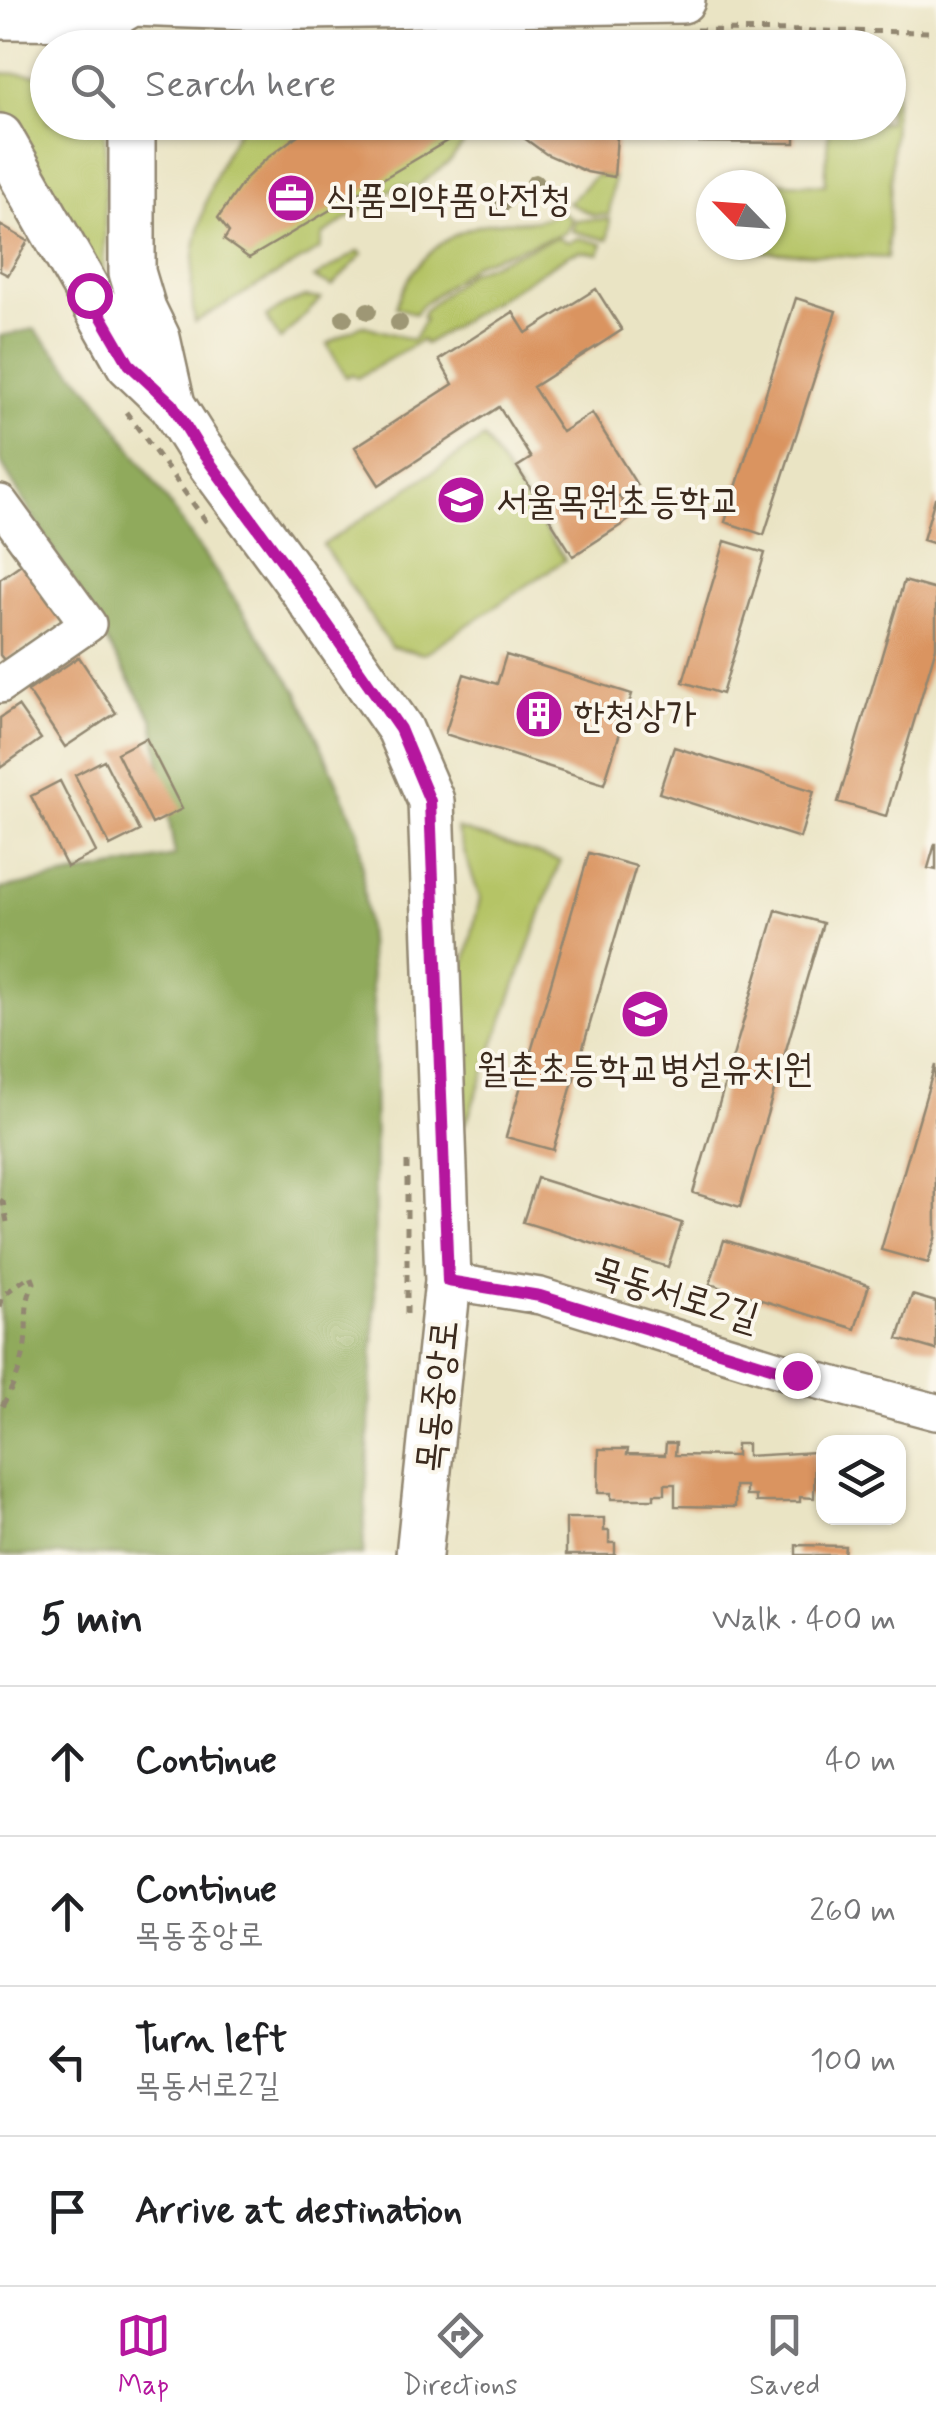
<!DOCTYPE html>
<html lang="en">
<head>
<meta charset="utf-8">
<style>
	:root { --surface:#fff; --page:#f6f6f6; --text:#202124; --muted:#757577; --line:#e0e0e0; --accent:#b5179e }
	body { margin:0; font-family:Mynerve,"Poor Story",sans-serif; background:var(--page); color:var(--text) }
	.controls { position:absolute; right:30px; bottom:30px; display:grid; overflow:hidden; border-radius:20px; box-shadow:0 2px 8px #0004 }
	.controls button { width:90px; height:90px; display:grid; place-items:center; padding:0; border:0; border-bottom:2px solid var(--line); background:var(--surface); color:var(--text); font:50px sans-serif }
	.compass { position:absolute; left:696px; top:170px; width:90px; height:90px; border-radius:50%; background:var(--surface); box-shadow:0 2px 8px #0004; rotate:295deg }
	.stop { position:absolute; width:30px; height:30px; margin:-22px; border:8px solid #b5179e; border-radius:50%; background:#fff }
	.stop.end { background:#b5179e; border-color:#fff; box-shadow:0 2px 10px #0008 }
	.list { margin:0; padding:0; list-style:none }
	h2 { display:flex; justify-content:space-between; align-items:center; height:130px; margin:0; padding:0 40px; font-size:42px }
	h2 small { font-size:32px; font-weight:400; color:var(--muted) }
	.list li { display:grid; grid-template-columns:65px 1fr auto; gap:30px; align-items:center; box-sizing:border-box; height:150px; padding:0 40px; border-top:2px solid var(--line) }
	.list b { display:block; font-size:38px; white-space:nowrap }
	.list p { margin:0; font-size:32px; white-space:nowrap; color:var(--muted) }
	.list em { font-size:32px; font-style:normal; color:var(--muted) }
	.icon { flex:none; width:55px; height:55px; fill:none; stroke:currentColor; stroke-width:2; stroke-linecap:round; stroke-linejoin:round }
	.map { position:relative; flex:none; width:936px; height:1555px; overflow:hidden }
	.search { position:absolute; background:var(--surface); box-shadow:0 2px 8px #0004; left:30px; right:30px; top:30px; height:110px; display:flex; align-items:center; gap:25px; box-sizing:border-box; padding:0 35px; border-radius:55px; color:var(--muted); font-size:38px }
	.sheet { height:730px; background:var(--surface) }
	nav { display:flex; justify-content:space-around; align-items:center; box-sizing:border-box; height:140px; border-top:2px solid var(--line); background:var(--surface); font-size:28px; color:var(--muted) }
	nav a { display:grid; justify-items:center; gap:5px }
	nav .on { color:var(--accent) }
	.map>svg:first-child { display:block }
	.green { fill:#b5c466; stroke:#787742; stroke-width:2.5 }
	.forest { fill:#90aa5b; stroke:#666a3c; stroke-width:2.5 }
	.building { fill:#da9461 }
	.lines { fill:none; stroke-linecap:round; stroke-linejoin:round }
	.minor-casing { stroke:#928771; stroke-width:40 }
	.major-casing { stroke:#928771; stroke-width:50 }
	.path { stroke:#928771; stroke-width:5; stroke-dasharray:8 8; stroke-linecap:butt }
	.minor { stroke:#fff; stroke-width:35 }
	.major { stroke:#fff; stroke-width:45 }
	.tree { fill:#9e9775 }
	.route { stroke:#b5179e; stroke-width:12 }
	.labels { text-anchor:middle; stroke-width:8; stroke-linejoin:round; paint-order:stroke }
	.poi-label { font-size:38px; fill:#3b2a1e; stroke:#fbf7ec; text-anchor:start }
	.street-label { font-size:38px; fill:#3b2a1e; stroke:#fbf7ec }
</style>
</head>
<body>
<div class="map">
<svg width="936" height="1555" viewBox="0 0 936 1555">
	<rect width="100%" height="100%" fill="#fbf7ec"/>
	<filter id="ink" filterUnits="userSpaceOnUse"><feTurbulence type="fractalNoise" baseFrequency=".01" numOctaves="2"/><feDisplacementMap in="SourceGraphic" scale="20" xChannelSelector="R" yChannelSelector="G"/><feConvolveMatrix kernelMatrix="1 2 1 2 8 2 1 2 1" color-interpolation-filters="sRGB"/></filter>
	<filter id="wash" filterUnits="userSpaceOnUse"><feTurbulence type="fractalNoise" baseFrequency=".0048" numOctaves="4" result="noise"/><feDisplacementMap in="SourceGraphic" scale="40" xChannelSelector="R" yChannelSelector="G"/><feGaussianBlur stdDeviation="2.25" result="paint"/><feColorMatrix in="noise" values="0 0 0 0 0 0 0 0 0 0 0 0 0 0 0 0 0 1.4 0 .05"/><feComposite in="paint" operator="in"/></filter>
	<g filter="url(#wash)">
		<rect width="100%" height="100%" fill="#eae4c4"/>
		<path class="green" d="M889 58 897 59 887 258 748 251V245H771V185H752V181L825 185 829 123 888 122Z
			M0 73 47 75 48 122 105 123V237L102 286 86 264 0 105Z
			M243 123H473L467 139 450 161 418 186H397L323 235 320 249 195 322C183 258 208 176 243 123Z
			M596 175 614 177 609 215H593L568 203Z
			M561 211 572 219 565 233 476 263 421 306 415 314 396 307C409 264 447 229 492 223 523 218 530 227 561 211Z
			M610 219 608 240 572 231 575 220Z
			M557 237 568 242 579 238 603 244 599 254 580 251 570 254 425 344 422 340 357 378 352 374 346 377 327 344 362 325 413 340 425 319 422 317 424 311 468 273Z
			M359 251 363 254 332 286 314 278Z
			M305 297 321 299 280 340 266 317 284 305Z
			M484 438 565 560 424 654 391 647 323 545Z
			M456 828 560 861 466 1123 446 1115 451 1026 480 898Z"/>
		<path class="forest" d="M34 329 97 398 297 691 359 832 374 1014 375 1308 363 1555H0V889L175 856 153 720 0 461V336Z"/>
		<g id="blocks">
			<path class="building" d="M315 122H464L467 129 249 258 224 240 229 232 218 218 246 178 266 159Z
				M518 122H618L614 177 587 172 546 154 524 138Z
				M667 122H795V143L667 142Z
				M0 225 28 241 8 275 0 271Z
				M596 289 622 330 533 387 562 432 592 413 637 485 619 496 632 518 573 556 517 467 531 458 499 407 379 485 355 447 453 384 439 360 513 312 526 333Z
				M796 298 836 311 764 535 725 522Z
				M935 498H936V544L923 540Z
				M725 541 765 553 722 694 683 682Z
				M27 560 67 616 5 661 0 655V579Z
				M904 581 936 590V647L886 816 838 802Z
				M506 655 632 694 604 784 445 734 464 674 497 684Z
				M79 657 116 713 65 747 28 691Z
				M18 706 41 739 0 768V718Z
				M146 738 182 809 152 824 117 753Z
				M674 747 814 791 800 838 659 793Z
				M104 760 140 831 110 846 75 775Z
				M60 781 96 852 67 867 31 796Z
				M935 844H936V870L928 868Z
				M589 853 636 866 553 1150 506 1137Z
				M776 910 823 923 740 1207 693 1193Z
				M935 1065 936 1235 928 1263 881 1250Z
				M537 1178 682 1223 668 1267 523 1222Z
				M724 1240 869 1285 855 1329 710 1284Z
				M912 1295 936 1302V1350L898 1339Z
				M666 1443H676L675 1455 736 1456V1444H747V1456L815 1452 814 1498 800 1497V1502H756V1496H746V1486H735V1507L675 1506V1484H665V1494H654V1499H611V1493H598L599 1449H628L627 1454 665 1455Z
				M566 1518H604V1531H609V1543H615V1555H566Z
				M796 1545 845 1546 844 1555H796Z"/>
		</g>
	</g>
	<g filter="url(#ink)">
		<use href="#blocks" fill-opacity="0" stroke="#928771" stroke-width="2.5"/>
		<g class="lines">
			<g class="minor-casing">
				<path id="minor" d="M0 503 88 624 0 685
					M448 1281 540 1296 797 1375 936 1412"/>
			</g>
			<g class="major-casing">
				<path id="major" d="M126 0 132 3 247 7 682 0
					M0 16 108 17 132 3
					M132 122V272L143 309 157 338 172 405 199 448 294 577 400 729 431 801 448 1281 419 1555
					M0 137 129 364 172 405"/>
			</g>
			<path class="path" d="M696 30 936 32
				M126 412 208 524
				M407 1162V1316
				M0 1200 3 1202 7 1222 0 1225
				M0 1307 3 1295 31 1275 34 1283C23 1304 28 1321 25 1344 22 1369 12 1389 0 1410"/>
			<use href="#minor" class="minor"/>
			<use href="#major" class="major"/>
		</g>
		<g class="tree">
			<circle cx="535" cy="183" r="9"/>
			<circle cx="519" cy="193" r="9"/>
			<circle cx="502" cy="204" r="9"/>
			<circle cx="368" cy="311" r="9"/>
			<circle cx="344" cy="318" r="9"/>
			<circle cx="399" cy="323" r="9"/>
		</g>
	</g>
	<g class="lines" filter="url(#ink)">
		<path class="route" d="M89 295 129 364 172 404 199 448 294 577 400 729 430 801 448 1281 540 1296 797 1375"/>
	</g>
	<defs>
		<g id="office-disc" transform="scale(2.5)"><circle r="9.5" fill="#b5179e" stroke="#fbf7ec"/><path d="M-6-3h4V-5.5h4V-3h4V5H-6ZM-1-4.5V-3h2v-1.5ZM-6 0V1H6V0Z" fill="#fff"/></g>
		<g id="school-disc" transform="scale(2.5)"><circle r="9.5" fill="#b5179e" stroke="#fbf7ec"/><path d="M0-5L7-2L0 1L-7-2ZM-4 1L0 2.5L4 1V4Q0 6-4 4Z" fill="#fff"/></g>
		<g id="building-disc" transform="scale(2.5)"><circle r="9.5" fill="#b5179e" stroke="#fbf7ec"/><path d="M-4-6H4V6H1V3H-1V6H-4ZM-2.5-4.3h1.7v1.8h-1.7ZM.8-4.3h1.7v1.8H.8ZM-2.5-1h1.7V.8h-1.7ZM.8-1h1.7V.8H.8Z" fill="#fff"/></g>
	</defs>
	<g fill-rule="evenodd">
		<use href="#office-disc" x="291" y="198"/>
		<use href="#school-disc" x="461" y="500"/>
		<use href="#building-disc" x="539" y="714"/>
		<use href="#school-disc" x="645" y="1014"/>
	</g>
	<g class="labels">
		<g class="poi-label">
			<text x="326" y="211">식품의약품안전청</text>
			<text x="496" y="513">서울목원초등학교</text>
			<text x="574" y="727">한청상가</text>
			<text x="645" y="1081" text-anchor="middle">월촌초등학교병설유치원</text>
		</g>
		<g class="street-label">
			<text transform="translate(676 1293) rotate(17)" y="13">목동서로2길</text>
			<text transform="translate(436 1396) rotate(-84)" y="13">목동중앙로</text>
		</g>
	</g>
</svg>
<div class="controls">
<button><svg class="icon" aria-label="layers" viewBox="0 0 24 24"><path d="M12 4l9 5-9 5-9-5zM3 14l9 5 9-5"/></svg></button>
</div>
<svg class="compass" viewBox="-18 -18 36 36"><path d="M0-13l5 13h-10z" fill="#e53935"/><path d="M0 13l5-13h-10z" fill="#757577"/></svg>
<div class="stop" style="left:89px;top:295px"></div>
<div class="stop end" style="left:797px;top:1375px"></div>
<div class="search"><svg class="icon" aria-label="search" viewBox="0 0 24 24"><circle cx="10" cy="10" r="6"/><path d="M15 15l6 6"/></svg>Search here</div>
</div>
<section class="sheet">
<h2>5 min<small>Walk · 400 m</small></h2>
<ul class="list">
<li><svg class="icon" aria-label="ahead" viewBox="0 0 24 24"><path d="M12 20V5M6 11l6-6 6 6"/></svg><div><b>Continue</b></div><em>40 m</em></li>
<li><svg class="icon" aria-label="ahead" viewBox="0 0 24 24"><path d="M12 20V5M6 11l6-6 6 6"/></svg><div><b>Continue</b><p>목동중앙로</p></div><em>260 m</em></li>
<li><svg class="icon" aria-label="left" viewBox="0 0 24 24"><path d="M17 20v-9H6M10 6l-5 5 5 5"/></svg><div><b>Turn left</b><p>목동서로2길</p></div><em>100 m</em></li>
<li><svg class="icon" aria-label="arrive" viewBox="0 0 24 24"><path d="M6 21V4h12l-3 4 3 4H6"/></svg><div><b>Arrive at destination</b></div></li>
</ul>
</section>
<nav>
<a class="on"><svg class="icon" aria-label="map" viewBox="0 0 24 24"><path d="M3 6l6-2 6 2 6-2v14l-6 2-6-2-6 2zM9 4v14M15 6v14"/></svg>Map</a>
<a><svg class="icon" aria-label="directions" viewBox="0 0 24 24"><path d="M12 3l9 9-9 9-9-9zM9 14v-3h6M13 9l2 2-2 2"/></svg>Directions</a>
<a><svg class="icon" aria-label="saved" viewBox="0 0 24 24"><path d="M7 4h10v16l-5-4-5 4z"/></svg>Saved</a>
</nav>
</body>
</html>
